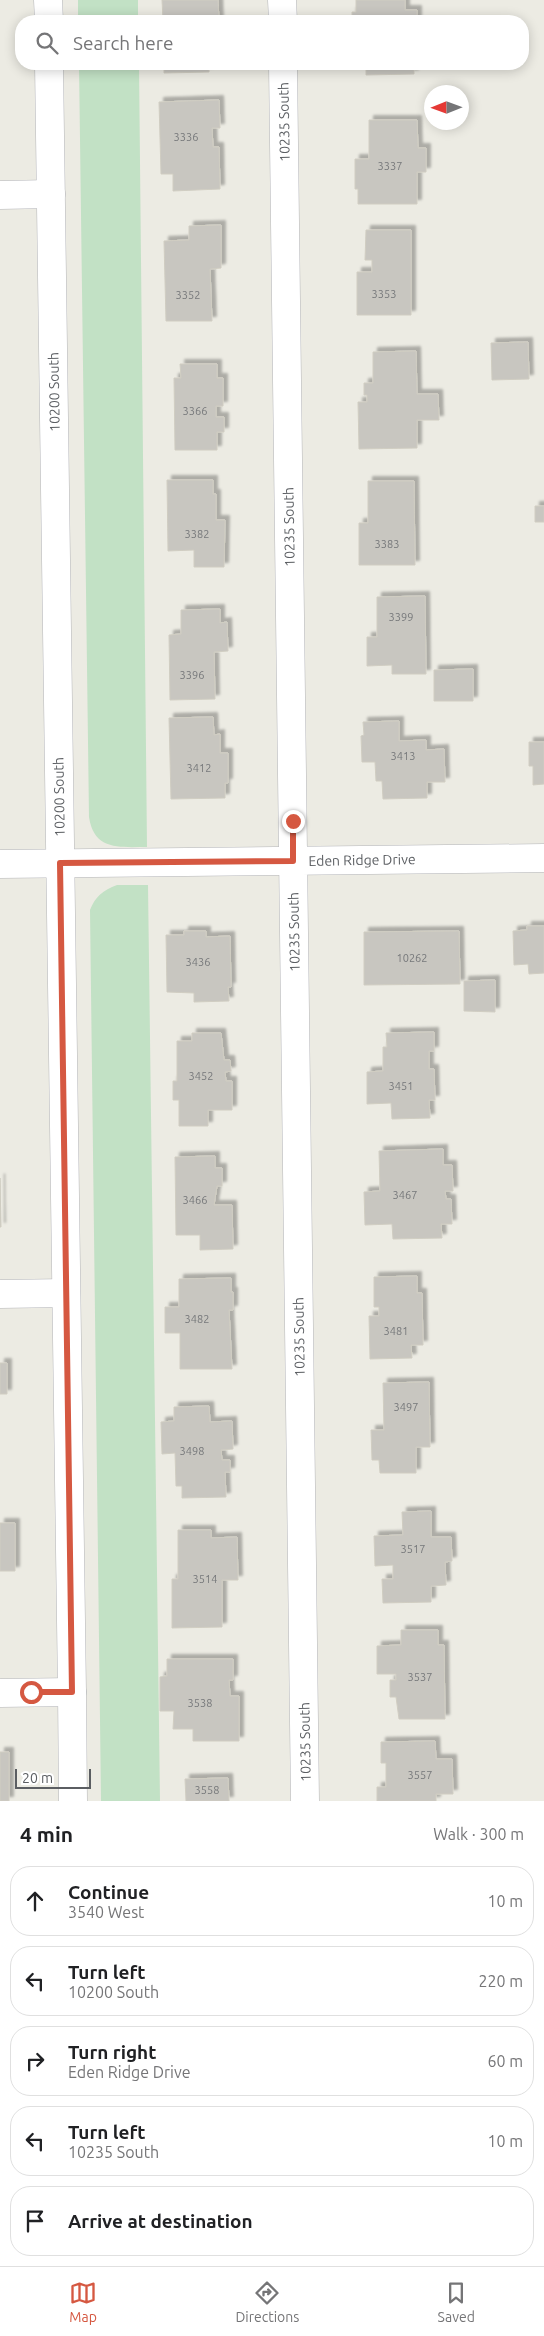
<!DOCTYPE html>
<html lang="en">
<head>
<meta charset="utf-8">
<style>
	:root { --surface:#fff; --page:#f2f2f2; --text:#202124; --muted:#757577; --line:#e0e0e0; --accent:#d55841 }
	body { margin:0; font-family:Ubuntu,sans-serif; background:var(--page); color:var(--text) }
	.compass { position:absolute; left:424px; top:85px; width:45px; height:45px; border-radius:50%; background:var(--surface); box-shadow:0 2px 12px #0003; rotate:269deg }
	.scale { position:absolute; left:15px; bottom:12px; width:76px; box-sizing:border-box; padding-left:5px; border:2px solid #5b5e62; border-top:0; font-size:14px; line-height:18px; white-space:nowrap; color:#5b5e62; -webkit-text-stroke:4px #fff; paint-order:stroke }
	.stop { position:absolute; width:15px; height:15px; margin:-11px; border:4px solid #d55841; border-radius:50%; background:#fff }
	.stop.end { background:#d55841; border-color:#fff; box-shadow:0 1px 5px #0008 }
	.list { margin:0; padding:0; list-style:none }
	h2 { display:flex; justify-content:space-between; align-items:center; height:65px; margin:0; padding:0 20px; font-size:21px }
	h2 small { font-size:16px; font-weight:400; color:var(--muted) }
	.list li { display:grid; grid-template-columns:32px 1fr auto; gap:15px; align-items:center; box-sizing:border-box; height:70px; margin:0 10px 10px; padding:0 10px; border:1px solid var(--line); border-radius:20px }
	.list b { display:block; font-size:19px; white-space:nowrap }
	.list p { margin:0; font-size:16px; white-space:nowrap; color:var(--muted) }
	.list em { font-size:16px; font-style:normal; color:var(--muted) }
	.icon { flex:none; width:28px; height:28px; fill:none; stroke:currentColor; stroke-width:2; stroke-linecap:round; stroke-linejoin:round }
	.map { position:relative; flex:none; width:544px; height:1801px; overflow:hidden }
	.search { position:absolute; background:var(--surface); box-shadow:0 2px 12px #0003; left:15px; right:15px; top:15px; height:55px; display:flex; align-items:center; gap:12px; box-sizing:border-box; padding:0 18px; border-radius:20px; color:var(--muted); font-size:19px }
	.sheet { height:465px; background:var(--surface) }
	nav { display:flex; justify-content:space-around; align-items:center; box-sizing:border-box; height:70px; border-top:1px solid var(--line); background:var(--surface); font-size:14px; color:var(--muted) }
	nav a { display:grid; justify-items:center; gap:2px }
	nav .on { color:var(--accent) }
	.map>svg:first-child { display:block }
	.green { fill:#c2e1c5 }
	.building { fill:#c8c6c0; stroke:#d0cdc2; filter:url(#shadow) }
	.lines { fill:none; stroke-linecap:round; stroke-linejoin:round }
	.minor-casing { stroke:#b4b5b9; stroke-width:29 }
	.tertiary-casing { stroke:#b4b5b9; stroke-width:29 }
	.minor { stroke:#fff; stroke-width:28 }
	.tertiary { stroke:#fff; stroke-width:28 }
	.route { stroke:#d55841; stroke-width:6 }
	.labels { text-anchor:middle; stroke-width:5; stroke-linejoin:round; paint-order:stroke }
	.number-label { font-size:11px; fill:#76787a }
	.street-label { font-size:14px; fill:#5b5e62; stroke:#fff }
</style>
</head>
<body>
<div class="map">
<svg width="544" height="1801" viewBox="0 0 544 1801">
	<defs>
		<filter id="shadow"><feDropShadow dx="4.5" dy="-4.5" stdDeviation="1" flood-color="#0004"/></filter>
	</defs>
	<rect width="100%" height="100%" fill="#ecebe3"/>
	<path class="green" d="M78 0H138V21H78Z
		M79 64H139L147 847C120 847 94 851 89 817Z
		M117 885H148L160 1801H101L90 910C95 897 103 890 117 885Z"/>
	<path class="building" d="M162 0H218L219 21H163Z
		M356 0H405V10H417V21H352V12H356Z
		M164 64H209V72L164 73Z
		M366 64H414V74L366 75Z
		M219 100 220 128H212L213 147H219L220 189 173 191V174H161L159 102Z
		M369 120H417L418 148H426V172H417V204H358V189H355V159H369Z
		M221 225V268L210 269 212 321H166L164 241 189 240V226Z
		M366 230H411V315H357V272H372V260H365Z
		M528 342 529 379 492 380 491 343Z
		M416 351 417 394H438L439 420H417V448L359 449 358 402H367V395H364V383H373V352Z
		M180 364H217V378H223V406H216V417H224V432H217V450H175L174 378H181Z
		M167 480H213V494H216V520H225L224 567H194V550L168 551Z
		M368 481H414L415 565H359V523H368Z
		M535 506H544V522H535Z
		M425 596 426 674H392V665L367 666V637H377V597Z
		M220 609V623L227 622 228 651 214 652 215 699 170 700 169 635 181 634V610Z
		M473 669V701H434V670Z
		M213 717 214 735 220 734V753H228V783H225V798L171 799 169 718Z
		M399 721V741L426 740V750L444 749 445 782H427V798L383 799 382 781H376L375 762H362L361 736 364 735 363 722Z
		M529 742H544V784L533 785V766H529Z
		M527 926H544V973L529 974 528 964 514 965 513 931 527 930Z
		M184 931H206V937L230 936 231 987H228L229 1001 194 1002V993L167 992 166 935H184Z
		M459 931 460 984 364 985V932Z
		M495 980V1012L464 1011V981Z
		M434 1032V1051H429V1069H434L435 1100H429L430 1118 392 1119 391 1103 367 1104V1072L383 1071V1047H387L386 1033Z
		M192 1033H221L224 1060H230L231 1071 225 1072 226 1081H232V1110H208V1126H179V1100H173V1081H177V1041H192Z
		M443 1149V1165H452L453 1191H445L446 1199H451L452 1224H441L442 1238 393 1239 392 1224 365 1225 364 1192 380 1191 379 1151Z
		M215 1156V1168H222V1186H217L214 1205H232L233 1249 200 1250V1235H176L175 1157Z
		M0 1178 1 1227H0Z
		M417 1276V1293H422L423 1345H411L412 1358 370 1359 369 1316H379V1307H374V1277Z
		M231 1278V1292H233V1310H229L232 1369H180V1333H165V1307H179V1279Z
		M0 1363H7V1394H0Z
		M429 1382 430 1447H416V1473H380L379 1460H372L371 1430H384L383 1383Z
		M209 1406 210 1422 232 1421 233 1449 221 1450 222 1460H230V1472H225L226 1497 182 1498V1486H176L175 1453 162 1454 161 1422 174 1421V1407Z
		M431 1511V1537H451L452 1561 445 1562 446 1585 431 1586V1602L383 1603 382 1579H393V1565L375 1566 374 1536 403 1535 402 1512Z
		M0 1523H15V1571H0Z
		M178 1530H211V1538L237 1537 238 1580H222V1627L172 1628V1579H178Z
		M401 1630H438V1645H444L445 1719H399L396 1697H390V1680H396V1674H377V1646L401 1645Z
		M167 1659H233V1680H229L230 1696H239V1741H193V1729H173L174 1711H160V1677L167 1676Z
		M435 1741 436 1759H452L453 1794H436V1801H377V1787H386V1763H381V1742Z
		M0 1752H9V1801H0Z
		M228 1778 229 1801H186L185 1779Z"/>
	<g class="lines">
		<g class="minor-casing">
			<path id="minor" d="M282 0 283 21
				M283 64 305 1801
				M0 195 51 194
				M0 864 544 858
				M0 1294 66 1293
				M0 1693 72 1692 73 1801"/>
		</g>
		<g class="tertiary-casing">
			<path id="tertiary" d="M48 0 49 21
				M49 64 72 1692"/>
		</g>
		<use href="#minor" class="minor"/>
		<use href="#tertiary" class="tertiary"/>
	</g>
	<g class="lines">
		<path class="route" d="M31 1692H72L60 863 293 861V821"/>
	</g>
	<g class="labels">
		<g class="number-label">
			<text x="186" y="141">3336</text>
			<text x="390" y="170">3337</text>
			<text x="384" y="298">3353</text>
			<text x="188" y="299">3352</text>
			<text x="195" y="415">3366</text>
			<text x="197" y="538">3382</text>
			<text x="387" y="548">3383</text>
			<text x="401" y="621">3399</text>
			<text x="192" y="679">3396</text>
			<text x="403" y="760">3413</text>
			<text x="199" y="772">3412</text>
			<text x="412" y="962">10262</text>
			<text x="198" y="966">3436</text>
			<text x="201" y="1080">3452</text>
			<text x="401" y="1090">3451</text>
			<text x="405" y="1199">3467</text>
			<text x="195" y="1204">3466</text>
			<text x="197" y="1323">3482</text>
			<text x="396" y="1335">3481</text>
			<text x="406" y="1411">3497</text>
			<text x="192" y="1455">3498</text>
			<text x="413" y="1553">3517</text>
			<text x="205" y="1583">3514</text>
			<text x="420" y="1681">3537</text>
			<text x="200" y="1707">3538</text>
			<text x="420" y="1779">3557</text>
			<text x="207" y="1794">3558</text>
		</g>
		<g class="street-label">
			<text transform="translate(284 122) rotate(-91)" y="5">10235 South</text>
			<text transform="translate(54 392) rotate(-91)" y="5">10200 South</text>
			<text transform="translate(289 527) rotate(-91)" y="5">10235 South</text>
			<text transform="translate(59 797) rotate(-91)" y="5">10200 South</text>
			<text transform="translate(362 860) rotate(-1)" y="5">Eden Ridge Drive</text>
			<text transform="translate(294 932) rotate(-91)" y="5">10235 South</text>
			<text transform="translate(299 1337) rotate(-91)" y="5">10235 South</text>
			<text transform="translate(305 1742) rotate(-91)" y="5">10235 South</text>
		</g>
	</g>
</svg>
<svg class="compass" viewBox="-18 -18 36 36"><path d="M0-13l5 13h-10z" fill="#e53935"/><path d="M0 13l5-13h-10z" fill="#757577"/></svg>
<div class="scale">20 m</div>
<div class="stop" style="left:31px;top:1692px"></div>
<div class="stop end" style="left:293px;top:821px"></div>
<div class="search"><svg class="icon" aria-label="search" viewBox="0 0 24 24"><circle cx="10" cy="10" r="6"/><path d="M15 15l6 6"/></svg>Search here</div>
</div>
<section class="sheet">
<h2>4 min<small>Walk · 300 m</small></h2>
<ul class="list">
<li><svg class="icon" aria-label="ahead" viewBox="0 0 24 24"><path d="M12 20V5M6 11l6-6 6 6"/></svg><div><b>Continue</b><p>3540 West</p></div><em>10 m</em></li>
<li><svg class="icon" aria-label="left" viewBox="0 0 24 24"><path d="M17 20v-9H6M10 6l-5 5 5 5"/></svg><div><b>Turn left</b><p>10200 South</p></div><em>220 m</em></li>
<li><svg class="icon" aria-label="right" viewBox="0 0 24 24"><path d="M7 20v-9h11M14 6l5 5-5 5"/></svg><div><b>Turn right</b><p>Eden Ridge Drive</p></div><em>60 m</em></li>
<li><svg class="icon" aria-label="left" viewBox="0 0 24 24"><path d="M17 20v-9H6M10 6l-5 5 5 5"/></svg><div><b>Turn left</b><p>10235 South</p></div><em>10 m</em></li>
<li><svg class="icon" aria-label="arrive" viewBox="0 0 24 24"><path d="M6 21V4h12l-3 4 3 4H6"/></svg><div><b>Arrive at destination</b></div></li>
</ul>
</section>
<nav>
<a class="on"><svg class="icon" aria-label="map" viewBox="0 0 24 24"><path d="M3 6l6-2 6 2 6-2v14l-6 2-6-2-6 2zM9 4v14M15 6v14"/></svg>Map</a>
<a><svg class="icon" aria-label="directions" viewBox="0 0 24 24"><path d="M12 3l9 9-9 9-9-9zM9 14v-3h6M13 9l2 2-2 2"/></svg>Directions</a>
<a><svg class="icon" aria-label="saved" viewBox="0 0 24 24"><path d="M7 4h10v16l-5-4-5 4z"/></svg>Saved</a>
</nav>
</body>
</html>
